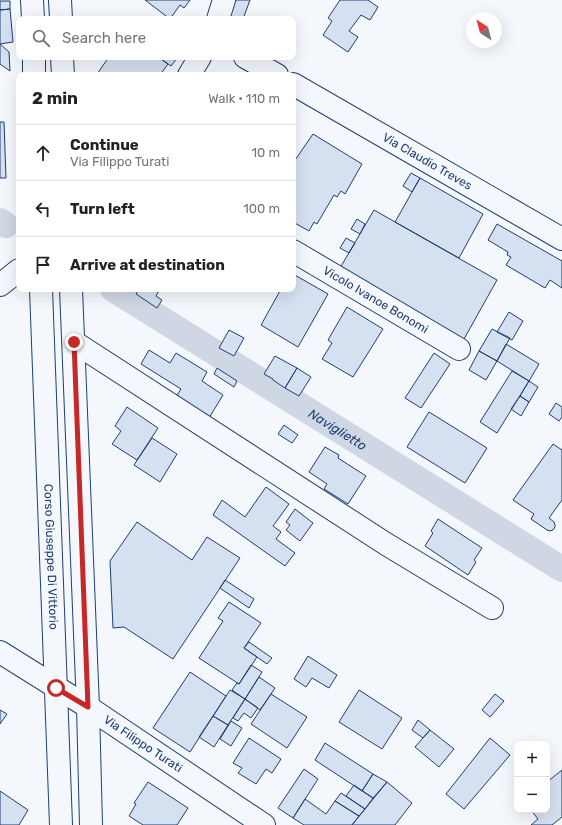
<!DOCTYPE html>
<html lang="en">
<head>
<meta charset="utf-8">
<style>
	:root { --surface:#fff; --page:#f2f2f2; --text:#222; --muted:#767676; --line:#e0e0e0 }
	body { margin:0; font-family:Rubik,sans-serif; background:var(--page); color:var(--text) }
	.controls { position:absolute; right:12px; bottom:12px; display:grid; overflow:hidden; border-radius:8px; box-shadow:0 4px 16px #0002 }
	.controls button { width:36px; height:36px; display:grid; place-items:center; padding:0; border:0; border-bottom:1px solid var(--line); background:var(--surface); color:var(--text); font:20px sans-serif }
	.compass { position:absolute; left:466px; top:12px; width:36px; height:36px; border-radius:50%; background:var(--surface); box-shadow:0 4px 16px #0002; rotate:324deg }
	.stop { position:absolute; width:12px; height:12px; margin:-9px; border:3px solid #c62828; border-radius:50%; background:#fff }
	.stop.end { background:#c62828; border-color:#fff; box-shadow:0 1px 4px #0008 }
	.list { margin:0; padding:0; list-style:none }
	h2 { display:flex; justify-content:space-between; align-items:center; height:52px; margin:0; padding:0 16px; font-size:17px }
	h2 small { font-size:13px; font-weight:400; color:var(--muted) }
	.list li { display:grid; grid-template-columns:26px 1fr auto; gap:12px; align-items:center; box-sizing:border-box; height:56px; padding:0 16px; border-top:1px solid var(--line) }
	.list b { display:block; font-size:15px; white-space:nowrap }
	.list p { margin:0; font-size:13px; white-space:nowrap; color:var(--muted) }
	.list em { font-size:13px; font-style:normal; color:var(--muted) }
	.icon { flex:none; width:22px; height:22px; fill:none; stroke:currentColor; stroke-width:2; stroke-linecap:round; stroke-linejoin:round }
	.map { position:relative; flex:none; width:562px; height:825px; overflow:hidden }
	.search { position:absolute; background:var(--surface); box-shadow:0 4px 16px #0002; left:16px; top:16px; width:280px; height:44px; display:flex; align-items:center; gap:10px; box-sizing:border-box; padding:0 14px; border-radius:8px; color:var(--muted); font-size:15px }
	.panel { position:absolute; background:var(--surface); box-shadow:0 4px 16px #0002; left:16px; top:72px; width:280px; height:220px; border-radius:8px }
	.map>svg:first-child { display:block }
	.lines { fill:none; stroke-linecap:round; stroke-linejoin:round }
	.canal { stroke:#cfd7e4; stroke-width:26 }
	.building { fill:#d5e0f0; stroke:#1d3f73 }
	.street-casing { stroke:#1d3f73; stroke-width:24 }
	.secondary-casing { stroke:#1d3f73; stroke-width:24 }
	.street { stroke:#f4f7fb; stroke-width:22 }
	.secondary { stroke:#f4f7fb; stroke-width:22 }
	.route { stroke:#c62828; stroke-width:5 }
	.labels { text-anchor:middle; stroke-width:3; stroke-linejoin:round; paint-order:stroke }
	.street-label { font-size:12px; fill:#1d3f73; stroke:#f4f7fb }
	.water-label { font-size:13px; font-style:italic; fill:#1d3f73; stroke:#f4f7fb }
</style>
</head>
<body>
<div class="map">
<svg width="562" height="825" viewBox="0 0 562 825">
	<rect width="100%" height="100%" fill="#f4f7fb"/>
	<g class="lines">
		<g class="canal">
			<path d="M0 221 6 225"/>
			<path id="s1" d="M113 289 562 569"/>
		</g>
	</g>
	<path class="building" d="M145 0H190L184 8 180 5 170 19Z
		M231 0H250L243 19H224Z
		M340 0H368L378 7 370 20 361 15 349 31 358 37 348 52 323 35 332 21 328 18Z
		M0 1H10V9L0 10Z
		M10 9 13 42 0 44V10Z
		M0 44 9 52 10 71 0 64Z
		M109 57H158L168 64 160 75H99V71Z
		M158 57H178L171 66Z
		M0 122H4L6 178H0Z
		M313 134 362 164 345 194 341 191 337 197 334 195 317 224 314 222 309 231 293 222V163Z
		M411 173 420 178 412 192 403 186Z
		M420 178 483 214 459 258 395 222Z
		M374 210 497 280 464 339 340 268Z
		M357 219 365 224 360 234 351 229Z
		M497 224 562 261V288L550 280 545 288 506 265 511 257 507 255 508 252 488 240Z
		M346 238 355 243 349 253 340 248Z
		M293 274 328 294 298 347 261 325 281 289H293Z
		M139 289H160L156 296 162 300 157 308 136 294Z
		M347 307 383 329 353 377 322 359 332 343 328 340Z
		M509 312 523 321 512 340 497 332Z
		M492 329 510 338 497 361 479 351Z
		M229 330 244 338 234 356 219 348Z
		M506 344 539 364 529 381 497 361Z
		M149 350 170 363 176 353 207 372 202 381 223 395 209 418 176 397 181 389 141 364Z
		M479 351 497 361 486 380 469 370Z
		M434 353 450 364 421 408 405 398Z
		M275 356 297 368 285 388 273 380V379L264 374Z
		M217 368 237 381 234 387 214 374Z
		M297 368 311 377 299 396 285 388Z
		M512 371 529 381 497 433 480 422Z
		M529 381 538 387 529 402 520 396Z
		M520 396 529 402 521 416 511 409Z
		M556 403 562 407V417L559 421 549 414Z
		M127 407 158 428 137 460 112 444 121 431 115 426Z
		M429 412 487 448 465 483 407 447Z
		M284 425 298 435 292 443 278 434Z
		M152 438 177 454 160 482 134 465Z
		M553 444 562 450V500L549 518 554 522 555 525V527L553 530 550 531 547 530 531 519 534 514 513 500Z
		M325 447 339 455 338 458 366 476 348 504 324 489 327 484 309 472Z
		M266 487 289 504 273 526 281 532 276 539 295 553 285 566 213 515 222 500 245 517Z
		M295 509 313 523 300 541 286 530 290 525 286 522Z
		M438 519 482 548 474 560 476 562 468 575 425 546 433 533 431 531Z
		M137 522 192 560 207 537 240 558 173 659 124 627 113 628 110 561Z
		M225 580 254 599 249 608 220 588Z
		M229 602 261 623 244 648 257 657 239 684 199 658 223 621 218 618Z
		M249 642 272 658 267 664 244 648Z
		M308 656 337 675 329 688 312 678 306 687 294 679Z
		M251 665 262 672 245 699 232 690 237 683 239 684Z
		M190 672 226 696 190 752 153 728Z
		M259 677 275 688 260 710 245 699Z
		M230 690 245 699 228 725 213 716Z
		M359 690 402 718 382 749 339 722Z
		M271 694 307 717 287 748 251 724Z
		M495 694 504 701 490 717 482 710Z
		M245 699 258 708 251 718 244 713 238 721 233 718Z
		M0 710 7 714 0 724Z
		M213 716 228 725 214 747 199 737Z
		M418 720 430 730 423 738 412 730Z
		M231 721 242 728 231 746 220 739Z
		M430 730 454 749 439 767 415 747Z
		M249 738 281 759 272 773 266 769 256 784 238 773 242 768 233 763Z
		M490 738 510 755 464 809 446 794Z
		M325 743 373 774 362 791 315 760Z
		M304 769 318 779 293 818 278 808Z
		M562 770V817L552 825H531L538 819 531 810H547V782Z
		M373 774 387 782 373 798 362 791Z
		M148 782 188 808 177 825H143L129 816 136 804 134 803Z
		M387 782 412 803 395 825H352Z
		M354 785 373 798 365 809 346 796Z
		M0 791 28 810 19 825H0Z
		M341 793 365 809 359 816 335 801Z
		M305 799 326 814 335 801 359 816 352 825H304L293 818Z"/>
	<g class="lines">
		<g class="street-casing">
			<g id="street">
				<path d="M218 19 224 0"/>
				<path d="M245 57 277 75"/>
				<path d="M189 75 200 57"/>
				<path id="s2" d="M293 84 562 239"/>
				<path id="s3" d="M293 251 459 349"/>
				<path d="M0 285 19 270"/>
				<path d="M74 342 386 544 492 608"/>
				<path id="s4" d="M0 652 88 707 264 825"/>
			</g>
		</g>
		<g class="secondary-casing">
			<g id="secondary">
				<path d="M32 0 33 19"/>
				<path d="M60 0 61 19"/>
				<path d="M34 57V75"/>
				<path d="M62 57 63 75"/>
				<path id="s5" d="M41 289 61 825"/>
				<path d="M71 289 88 707 91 825"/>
			</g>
		</g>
		<use href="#street" class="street"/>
		<use href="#secondary" class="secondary"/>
	</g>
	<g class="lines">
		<path class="route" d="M56 688 88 707 74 342"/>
	</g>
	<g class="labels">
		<g class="street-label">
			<text dy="4" stroke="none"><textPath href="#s2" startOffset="155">Via Claudio Treves</textPath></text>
			<text dy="4" stroke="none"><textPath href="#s3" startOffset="96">Vicolo Ivanoe Bonomi</textPath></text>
			<text dy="4" stroke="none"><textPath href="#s5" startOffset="268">Corso Giuseppe Di Vittorio</textPath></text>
			<text dy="4" stroke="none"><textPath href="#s4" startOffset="170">Via Filippo Turati</textPath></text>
		</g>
		<g class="water-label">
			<text dy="5" stroke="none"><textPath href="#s1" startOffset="265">Naviglietto</textPath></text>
		</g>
	</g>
</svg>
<div class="controls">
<button>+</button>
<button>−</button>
</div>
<svg class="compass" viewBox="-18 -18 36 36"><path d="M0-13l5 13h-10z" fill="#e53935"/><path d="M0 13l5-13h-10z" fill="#767676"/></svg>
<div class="stop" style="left:56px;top:688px"></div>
<div class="stop end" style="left:74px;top:342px"></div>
<div class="search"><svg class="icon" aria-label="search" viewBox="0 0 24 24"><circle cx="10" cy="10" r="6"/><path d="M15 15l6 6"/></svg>Search here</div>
<section class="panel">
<h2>2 min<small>Walk · 110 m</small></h2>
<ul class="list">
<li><svg class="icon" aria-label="ahead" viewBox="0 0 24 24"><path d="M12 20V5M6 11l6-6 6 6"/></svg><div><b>Continue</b><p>Via Filippo Turati</p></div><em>10 m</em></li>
<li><svg class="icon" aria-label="left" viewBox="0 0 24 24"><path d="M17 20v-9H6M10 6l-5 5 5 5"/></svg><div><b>Turn left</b></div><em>100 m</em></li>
<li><svg class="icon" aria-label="arrive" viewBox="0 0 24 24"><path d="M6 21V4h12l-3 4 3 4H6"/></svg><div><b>Arrive at destination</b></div></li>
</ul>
</section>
</div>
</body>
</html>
